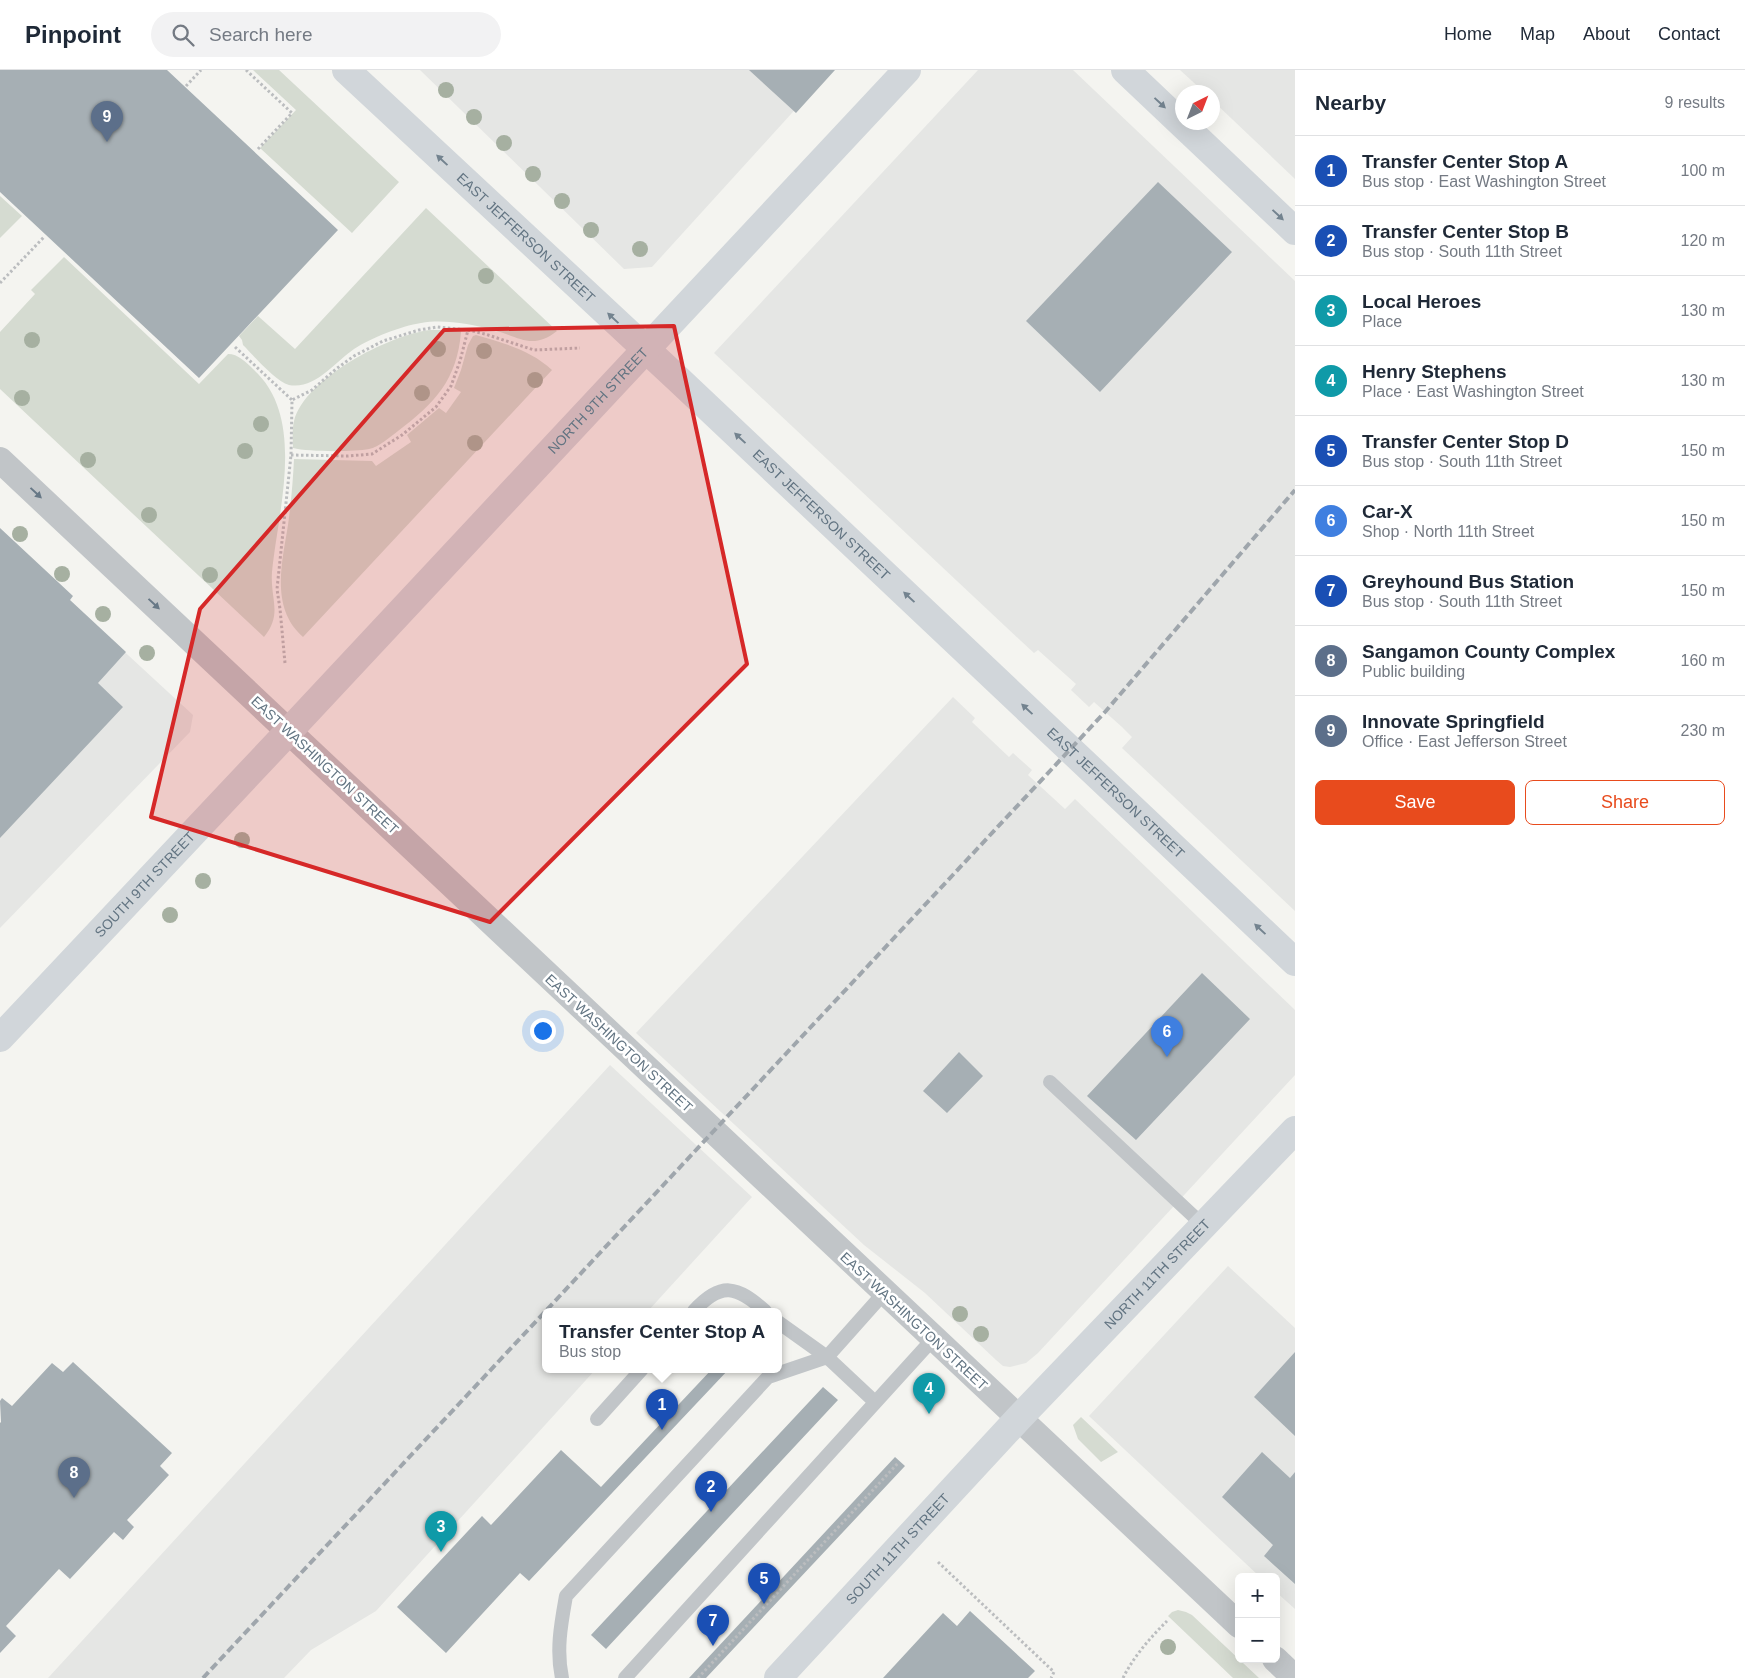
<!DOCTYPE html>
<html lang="en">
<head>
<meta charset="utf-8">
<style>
	:root { --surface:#fff; --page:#f2f2f3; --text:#1f2937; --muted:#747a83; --line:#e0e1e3; --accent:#e84b1d }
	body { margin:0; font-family:Helvetica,sans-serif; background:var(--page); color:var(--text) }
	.controls { position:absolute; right:15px; bottom:15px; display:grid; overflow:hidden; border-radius:8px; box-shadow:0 5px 20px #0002 }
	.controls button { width:45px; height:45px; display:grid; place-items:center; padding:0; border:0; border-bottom:1px solid var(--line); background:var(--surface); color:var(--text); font:25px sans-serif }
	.compass { position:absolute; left:1175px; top:15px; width:45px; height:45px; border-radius:50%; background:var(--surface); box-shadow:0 5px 20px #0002; rotate:42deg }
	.you { position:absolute; left:542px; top:960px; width:18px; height:18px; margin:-12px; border:4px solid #fff; border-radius:50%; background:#1a73e8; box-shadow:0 0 0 8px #1a73e833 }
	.badge { display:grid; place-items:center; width:32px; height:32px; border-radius:50%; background:var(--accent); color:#fff; font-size:16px; font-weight:700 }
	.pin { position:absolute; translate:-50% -41px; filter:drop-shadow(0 1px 2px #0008) }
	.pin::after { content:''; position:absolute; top:26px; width:18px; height:15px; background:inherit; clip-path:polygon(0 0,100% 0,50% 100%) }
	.popup { position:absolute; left:542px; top:1238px; width:240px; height:65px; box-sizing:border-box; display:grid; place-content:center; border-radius:8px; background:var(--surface); filter:drop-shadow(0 1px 4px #0005); font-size:16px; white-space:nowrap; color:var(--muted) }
	.popup b { font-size:19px; color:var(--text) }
	.popup::after { content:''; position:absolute; left:50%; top:100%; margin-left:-10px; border:10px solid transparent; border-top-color:var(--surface) }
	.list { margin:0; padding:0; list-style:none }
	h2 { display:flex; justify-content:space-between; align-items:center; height:65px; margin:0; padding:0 20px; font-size:21px }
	h2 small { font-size:16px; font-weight:400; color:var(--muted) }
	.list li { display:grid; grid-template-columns:32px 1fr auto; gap:15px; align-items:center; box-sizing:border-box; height:70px; padding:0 20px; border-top:1px solid var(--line) }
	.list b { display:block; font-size:19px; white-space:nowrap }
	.list p { margin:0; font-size:16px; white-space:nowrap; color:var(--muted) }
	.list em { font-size:16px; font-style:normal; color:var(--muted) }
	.actions { display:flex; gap:10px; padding:15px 20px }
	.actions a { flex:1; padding:11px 0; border:1px solid var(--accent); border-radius:8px; text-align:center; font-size:18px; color:var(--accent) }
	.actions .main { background:var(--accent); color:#fff }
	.icon { flex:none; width:28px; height:28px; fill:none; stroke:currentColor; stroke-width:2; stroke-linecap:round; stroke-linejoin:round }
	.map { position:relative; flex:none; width:1295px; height:1608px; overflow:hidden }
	header { display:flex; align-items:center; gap:30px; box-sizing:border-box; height:70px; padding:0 25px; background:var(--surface); border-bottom:1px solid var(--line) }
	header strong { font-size:24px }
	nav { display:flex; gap:28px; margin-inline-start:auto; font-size:18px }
	.search { width:350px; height:45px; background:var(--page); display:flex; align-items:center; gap:12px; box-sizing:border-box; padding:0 18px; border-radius:28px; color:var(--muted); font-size:19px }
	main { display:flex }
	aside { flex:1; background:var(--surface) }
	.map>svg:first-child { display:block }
	.built { fill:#e5e6e4 }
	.green { fill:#d5dbd1 }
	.building { fill:#a6afb4 }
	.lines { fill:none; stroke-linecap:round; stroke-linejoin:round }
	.path { stroke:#bbbdbf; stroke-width:3; stroke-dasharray:2.5 2.5; stroke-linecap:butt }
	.lane { stroke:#c1c5c8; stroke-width:14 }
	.street { stroke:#c1c5c8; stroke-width:26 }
	.secondary { stroke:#d1d6da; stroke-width:28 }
	.primary { stroke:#d1d6da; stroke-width:28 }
	.rail { stroke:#9fa6ac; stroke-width:4; stroke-dasharray:8 4; stroke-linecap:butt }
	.tree { fill:#a6b0a1 }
	.oneway { fill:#73838f }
	.oneway2 { fill:#677886 }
	.marked { fill:#d62828; fill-opacity:0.2; stroke:#d62828; stroke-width:4; stroke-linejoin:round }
	.labels { text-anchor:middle; stroke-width:5; stroke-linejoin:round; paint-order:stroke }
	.street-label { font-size:14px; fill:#627482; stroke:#fff }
</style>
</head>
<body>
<header>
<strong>Pinpoint</strong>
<div class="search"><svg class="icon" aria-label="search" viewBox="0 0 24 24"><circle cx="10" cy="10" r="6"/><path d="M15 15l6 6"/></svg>Search here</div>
<nav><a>Home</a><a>Map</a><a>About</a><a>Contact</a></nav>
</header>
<main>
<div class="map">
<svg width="1295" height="1608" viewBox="0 0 1295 1608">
	<rect width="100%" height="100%" fill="#f4f4f0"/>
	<path class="built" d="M420 0H831L652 197 624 199Z
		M978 0H1073L1295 211V841L1122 678 1132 667 1122 657 1094 632 1089 637 1071 620 1076 614 1038 580 1034 583 1021 571 714 283Z
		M1180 0H1295V109L1213 31 1212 22H1204Z
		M0 467 193 645 190 662 0 858Z
		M953 627 975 648 972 652 1009 687 1013 683 1032 700 1028 705 1065 739 1075 729 1295 940V1005L1038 1283 1026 1293 1010 1297 1003 1296 996 1290 925 1223 864 1175 636 963Z
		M610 995 752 1127 648 1241H546V1299H596L376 1541 311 1580 284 1608H48Z
		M1228 1196 1295 1258V1539L1276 1522V1507H1260L1089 1346Z"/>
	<path class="green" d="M253 0H279L399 112 352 163 260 78 296 40Z
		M0 126 22 146 0 168Z
		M426 138 557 261C532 281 518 266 493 260 471 254 444 249 421 253 401 256 371 268 354 279 335 292 315 320 289 315 275 311 254 286 243 275L242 270 239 266 258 246 295 279Z
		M64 187 199 314 228 284C238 284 246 292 253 299 307 347 278 440 272 502 270 529 283 544 264 567L0 319V262L35 224 31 220Z
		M430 260H459L461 262C457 310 435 333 398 361 390 367 379 377 369 379 353 382 309 382 293 378 293 370 292 359 294 351 305 308 389 265 430 260Z
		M476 265C503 273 531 280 552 300L303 567C270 538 282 493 288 455 291 433 293 411 294 389L372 391 376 396 411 372 407 365 439 338 446 343 461 322 454 318 461 300 468 275 473 266Z
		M1081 1347 1118 1382 1101 1392 1078 1369 1073 1355Z
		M1178 1540 1186 1542 1192 1545 1259 1608H1233L1168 1546 1172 1542Z"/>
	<path class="building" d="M0 0H167L338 160 199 308 0 122Z
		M749 0H835L796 43Z
		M1158 112 1232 182 1100 322 1026 251Z
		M0 458 73 526 70 530 126 582 98 613 123 637 0 768Z
		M1202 903 1250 949 1136 1070 1087 1026Z
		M959 982 983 1006 947 1043 923 1021Z
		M1295 1282V1366L1254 1327Z
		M73 1292 172 1383 160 1396 169 1405 127 1450 134 1457 123 1470 114 1462 70 1509 59 1499 6 1556 16 1566 0 1583V1353L1 1352 0 1331 2 1328 12 1336 52 1293 63 1302Z
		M712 1299H729L529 1511 520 1503 446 1583 397 1537 482 1446 491 1455 561 1380 601 1417Z
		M823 1317 838 1330 606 1579 591 1565Z
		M1262 1382 1290 1408 1295 1402V1514L1264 1486 1273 1475 1222 1427Z
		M895 1387 905 1396 706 1608H689Z
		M970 1541 1035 1601 1028 1608H883L943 1543 957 1556Z"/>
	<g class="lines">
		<path class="path" d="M246 0 292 43 257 80
			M186 16 201 0
			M0 213 44 167
			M235 277 292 330
			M291 385 348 386 372 384 402 365 436 337 451 316 460 291 468 260
			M285 593 280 539 277 519 291 385 292 330 312 320 336 299 354 286 383 271 419 260 437 257 468 260 485 264 534 280 580 278
			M938 1492 1054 1602 1051 1608
			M698 1608 899 1392
			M1123 1608C1134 1586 1150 1568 1167 1551"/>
		<path class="lane" d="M1050 1012 1204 1156
			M694 1241C721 1211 737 1216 765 1241
			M778 1252 827 1287 875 1332
			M597 1349 642 1299
			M562 1608C556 1580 561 1554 566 1526L768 1307 827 1287 884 1223
			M625 1608 933 1269"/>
		<path class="street" d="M0 390 1239 1555
			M1275 1589 1295 1608"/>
		<path class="secondary" id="s1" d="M778 1608 1018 1349 1295 1060"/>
		<g class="primary">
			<path id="s2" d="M346 0 679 310 1295 892"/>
			<path d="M1125 0 1295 161"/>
			<path id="s3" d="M0 968 289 661 907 0"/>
		</g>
		<path class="rail" d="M203 1608 1105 642 1295 420"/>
	</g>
	<g class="tree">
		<circle cx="446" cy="20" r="8"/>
		<circle cx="474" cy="47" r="8"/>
		<circle cx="504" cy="73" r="8"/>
		<circle cx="533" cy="104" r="8"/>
		<circle cx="562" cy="131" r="8"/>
		<circle cx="591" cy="160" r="8"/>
		<circle cx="640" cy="179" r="8"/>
		<circle cx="486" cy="206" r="8"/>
		<circle cx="32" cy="270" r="8"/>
		<circle cx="438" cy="279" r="8"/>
		<circle cx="484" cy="281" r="8"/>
		<circle cx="535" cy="310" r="8"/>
		<circle cx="422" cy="323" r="8"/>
		<circle cx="22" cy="328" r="8"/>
		<circle cx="261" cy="354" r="8"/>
		<circle cx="475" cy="373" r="8"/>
		<circle cx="245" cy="381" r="8"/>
		<circle cx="88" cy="390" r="8"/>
		<circle cx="149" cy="445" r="8"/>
		<circle cx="20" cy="464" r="8"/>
		<circle cx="62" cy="504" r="8"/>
		<circle cx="210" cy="505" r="8"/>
		<circle cx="103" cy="544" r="8"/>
		<circle cx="147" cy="583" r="8"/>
		<circle cx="242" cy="770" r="8"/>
		<circle cx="203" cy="811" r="8"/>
		<circle cx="170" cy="845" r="8"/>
		<circle cx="960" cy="1244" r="8"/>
		<circle cx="981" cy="1264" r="8"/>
		<circle cx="1168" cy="1577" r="8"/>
	</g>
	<defs><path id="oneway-solid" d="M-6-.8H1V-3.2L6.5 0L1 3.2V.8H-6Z" transform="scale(1.25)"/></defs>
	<g class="oneway">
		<use href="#oneway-solid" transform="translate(1160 33) rotate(43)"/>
		<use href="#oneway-solid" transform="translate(442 90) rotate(-137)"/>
		<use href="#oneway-solid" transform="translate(1278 145) rotate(43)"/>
		<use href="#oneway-solid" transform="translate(613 248) rotate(-137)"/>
		<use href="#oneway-solid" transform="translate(740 368) rotate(-137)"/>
		<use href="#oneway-solid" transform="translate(909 527) rotate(-137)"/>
		<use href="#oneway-solid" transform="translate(1027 639) rotate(-137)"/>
		<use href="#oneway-solid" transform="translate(1260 859) rotate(-137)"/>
	</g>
	<g class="oneway2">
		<use href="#oneway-solid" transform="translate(36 423) rotate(43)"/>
		<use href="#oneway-solid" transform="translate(154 534) rotate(43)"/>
	</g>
	<path class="marked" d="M674 256 747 594 490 852 151 747 200 539 444 260Z"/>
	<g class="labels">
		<g class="street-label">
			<text dy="5" stroke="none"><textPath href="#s2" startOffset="246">EAST JEFFERSON STREET</textPath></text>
			<text dy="5" stroke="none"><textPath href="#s3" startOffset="874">NORTH 9TH STREET</textPath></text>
			<text dy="5" stroke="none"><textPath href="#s2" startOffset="651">EAST JEFFERSON STREET</textPath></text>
			<text transform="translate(325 695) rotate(43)" y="5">EAST WASHINGTON STREET</text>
			<text dy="5" stroke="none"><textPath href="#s2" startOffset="1056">EAST JEFFERSON STREET</textPath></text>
			<text dy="5" stroke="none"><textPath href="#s3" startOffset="211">SOUTH 9TH STREET</textPath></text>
			<text transform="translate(619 973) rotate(43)" y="5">EAST WASHINGTON STREET</text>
			<text dy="5" stroke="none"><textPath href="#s1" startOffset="554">NORTH 11TH STREET</textPath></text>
			<text transform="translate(914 1251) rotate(43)" y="5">EAST WASHINGTON STREET</text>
			<text dy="5" stroke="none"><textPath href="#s1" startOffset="176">SOUTH 11TH STREET</textPath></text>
		</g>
	</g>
</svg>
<div class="controls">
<button>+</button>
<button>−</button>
</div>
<svg class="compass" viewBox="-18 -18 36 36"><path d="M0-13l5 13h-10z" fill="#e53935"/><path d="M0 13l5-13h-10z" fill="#747a83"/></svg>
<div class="you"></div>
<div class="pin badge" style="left:662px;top:1360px;background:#1a4fb4">1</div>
<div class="popup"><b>Transfer Center Stop A</b>Bus stop</div>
<div class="pin badge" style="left:711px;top:1442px;background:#1a4fb4">2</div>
<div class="pin badge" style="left:441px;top:1482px;background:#0f9aa8">3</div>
<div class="pin badge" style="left:929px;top:1344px;background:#0f9aa8">4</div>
<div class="pin badge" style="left:764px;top:1534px;background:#1a4fb4">5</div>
<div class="pin badge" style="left:1167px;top:987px;background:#3f7fe0">6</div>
<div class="pin badge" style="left:713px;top:1576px;background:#1a4fb4">7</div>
<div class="pin badge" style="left:74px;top:1428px;background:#5c6f8a">8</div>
<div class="pin badge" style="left:107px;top:72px;background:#5c6f8a">9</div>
</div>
<aside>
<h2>Nearby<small>9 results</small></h2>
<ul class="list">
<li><span class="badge" style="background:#1a4fb4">1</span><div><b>Transfer Center Stop A</b><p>Bus stop · East Washington Street</p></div><em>100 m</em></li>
<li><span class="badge" style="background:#1a4fb4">2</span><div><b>Transfer Center Stop B</b><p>Bus stop · South 11th Street</p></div><em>120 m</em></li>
<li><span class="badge" style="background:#0f9aa8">3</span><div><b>Local Heroes</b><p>Place</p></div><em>130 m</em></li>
<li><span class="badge" style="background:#0f9aa8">4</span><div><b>Henry Stephens</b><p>Place · East Washington Street</p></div><em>130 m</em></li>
<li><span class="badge" style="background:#1a4fb4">5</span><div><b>Transfer Center Stop D</b><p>Bus stop · South 11th Street</p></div><em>150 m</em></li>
<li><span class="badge" style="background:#3f7fe0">6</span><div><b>Car-X</b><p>Shop · North 11th Street</p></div><em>150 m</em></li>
<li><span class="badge" style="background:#1a4fb4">7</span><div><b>Greyhound Bus Station</b><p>Bus stop · South 11th Street</p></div><em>150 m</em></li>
<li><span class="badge" style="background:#5c6f8a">8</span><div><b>Sangamon County Complex</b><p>Public building</p></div><em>160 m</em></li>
<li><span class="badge" style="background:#5c6f8a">9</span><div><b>Innovate Springfield</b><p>Office · East Jefferson Street</p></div><em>230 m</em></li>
</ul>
<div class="actions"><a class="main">Save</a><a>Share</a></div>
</aside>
</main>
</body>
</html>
